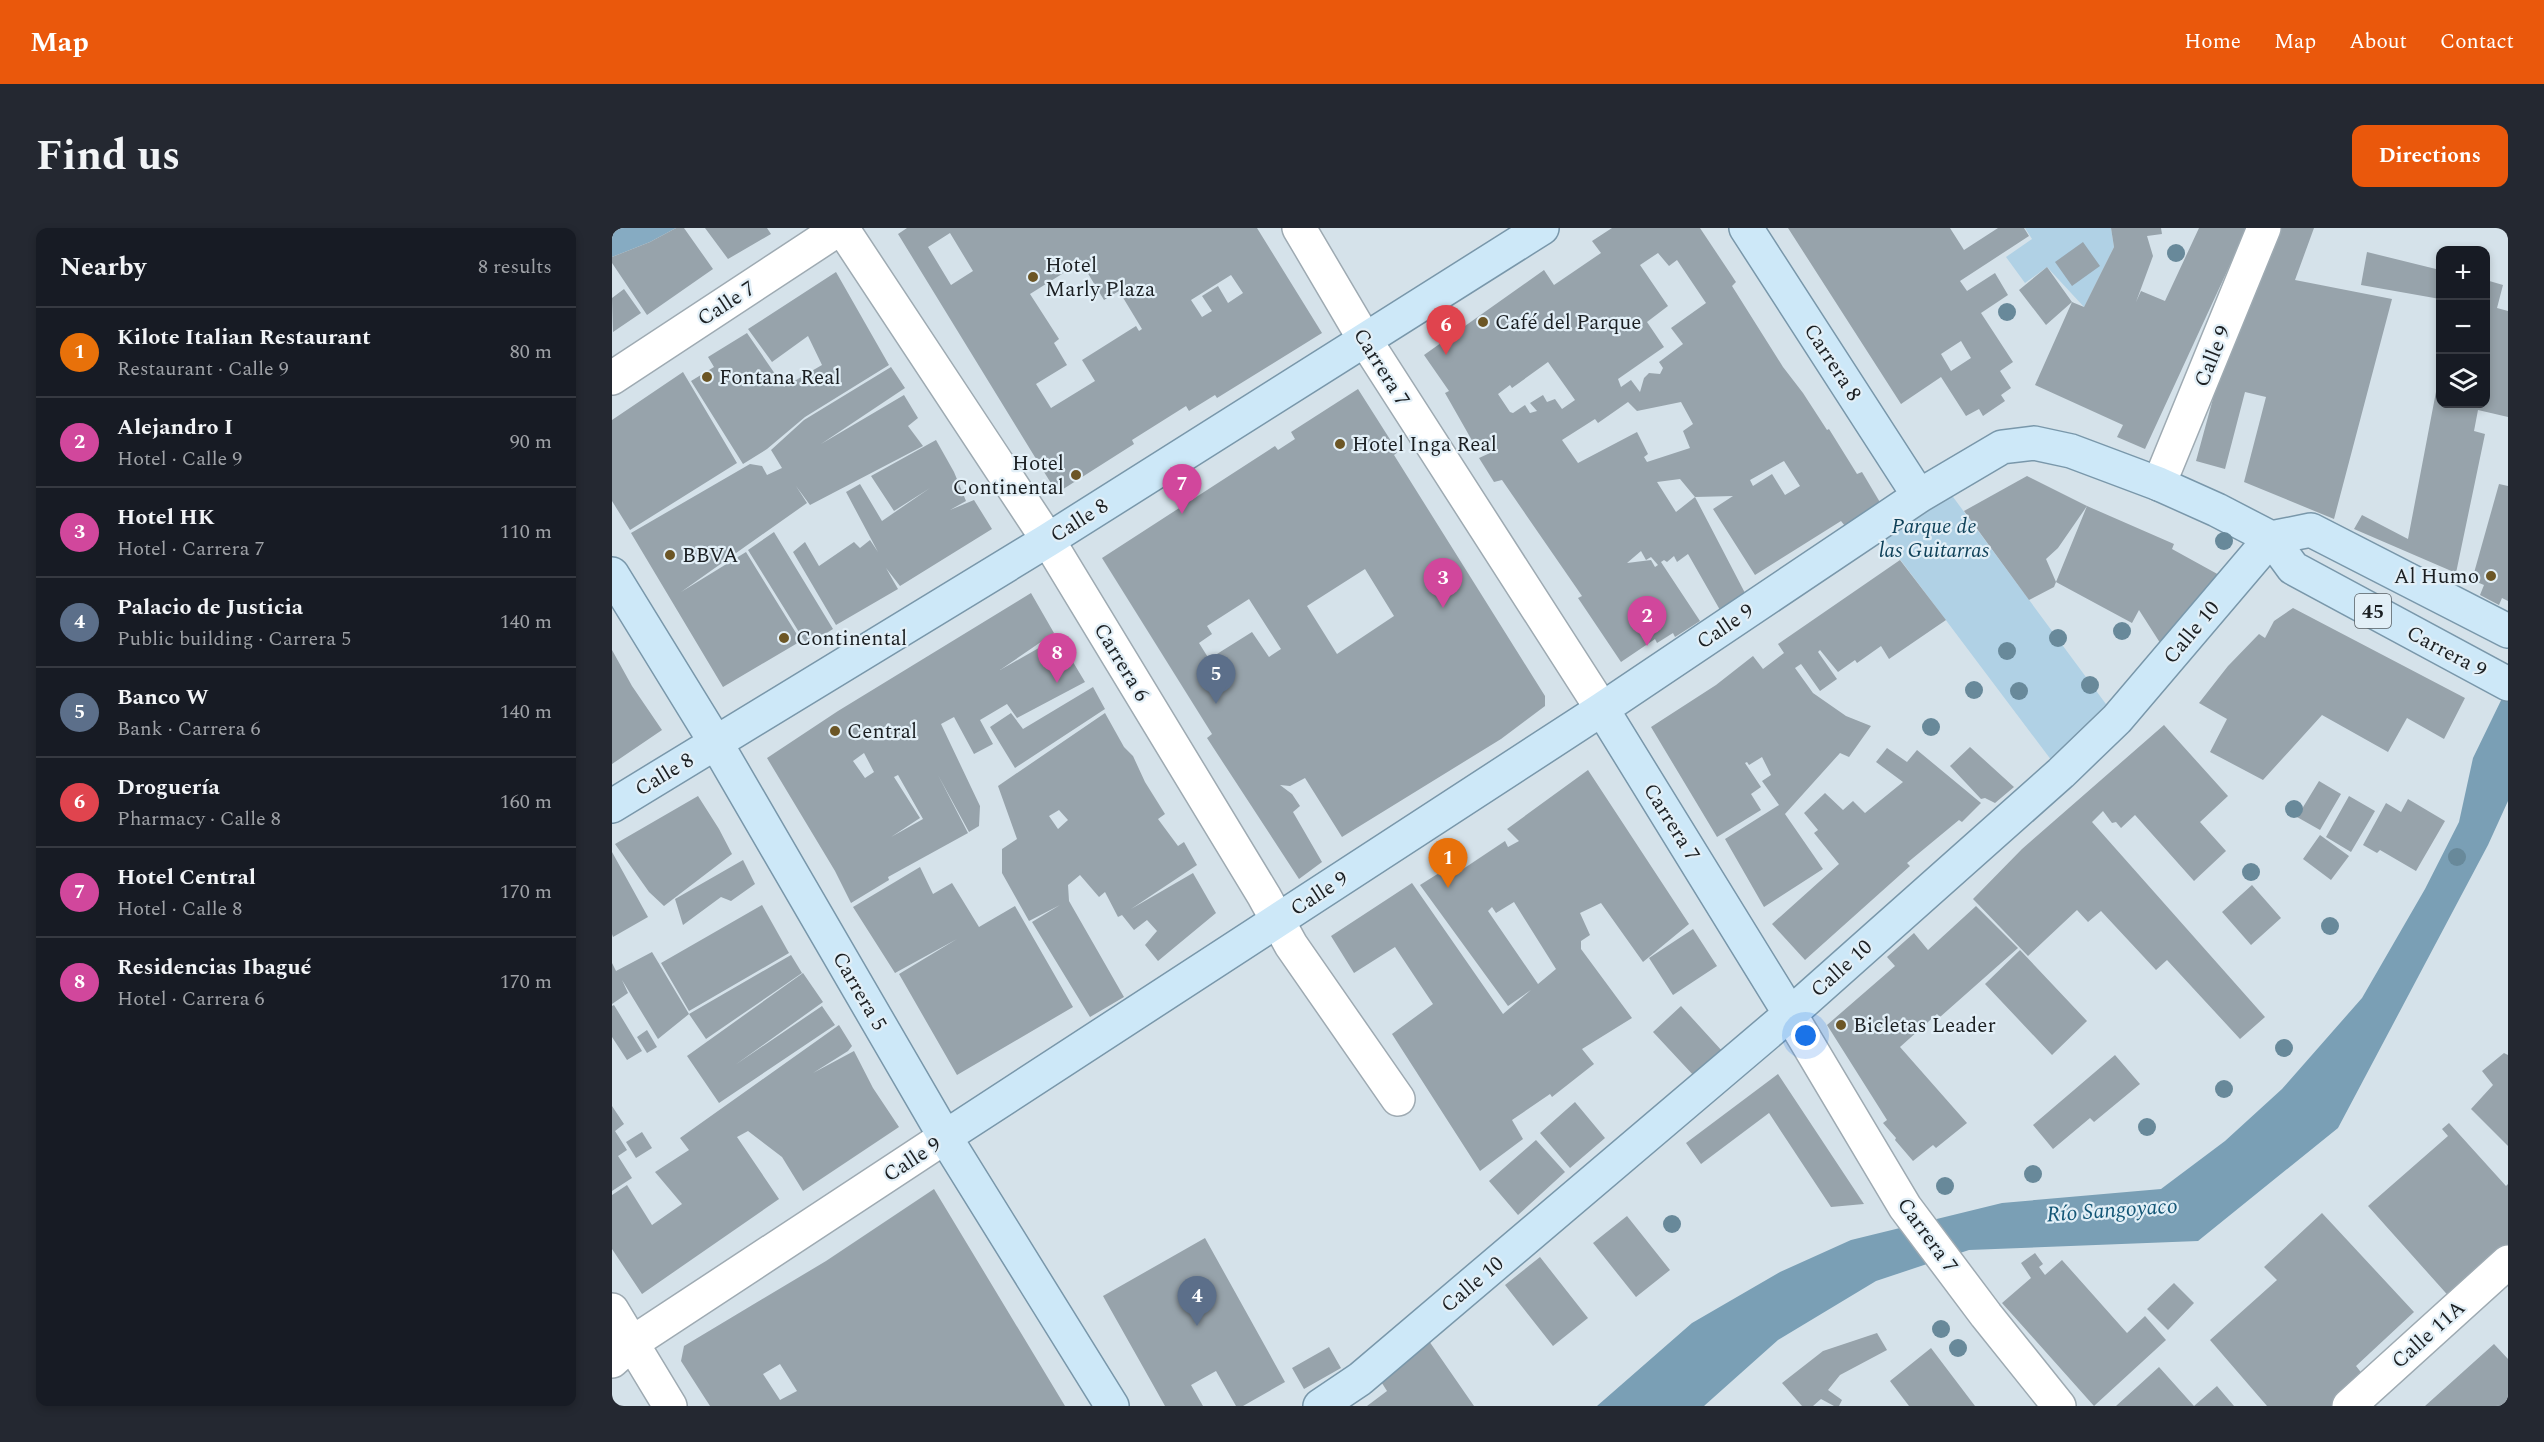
<!DOCTYPE html>
<html lang="en">
<head>
<meta charset="utf-8">
<style>
	:root { --surface:#171b24; --page:#242831; --text:#f1f3f6; --muted:#9ea1a6; --line:#363941; --accent:#ea580c }
	body { margin:0; font-family:Spectral,serif; background:var(--page); color:var(--text) }
	.controls { position:absolute; right:18px; top:18px; display:grid; overflow:hidden; border-radius:12px; box-shadow:0 3px 9px #0003 }
	.controls button { width:54px; height:54px; display:grid; place-items:center; padding:0; border:0; border-bottom:2px solid var(--line); background:var(--surface); color:var(--text); font:30px sans-serif }
	.you { position:absolute; left:1194px; top:808px; width:21px; height:21px; margin:-15px; border:4px solid #fff; border-radius:50%; background:#1a73e8; box-shadow:0 0 0 9px #1a73e833 }
	.badge { display:grid; place-items:center; width:39px; height:39px; border-radius:50%; background:var(--accent); color:#fff; font-size:20px; font-weight:700 }
	.pin { position:absolute; translate:-50% -50px; filter:drop-shadow(0 2px 3px #0008) }
	.pin::after { content:''; position:absolute; top:32px; width:21px; height:18px; background:inherit; clip-path:polygon(0 0,100% 0,50% 100%) }
	.list { margin:0; padding:0; list-style:none }
	h2 { display:flex; justify-content:space-between; align-items:center; height:78px; margin:0; padding:0 24px; font-size:26px }
	h2 small { font-size:20px; font-weight:400; color:var(--muted) }
	.list li { display:grid; grid-template-columns:39px 1fr auto; gap:18px; align-items:center; box-sizing:border-box; height:90px; padding:0 24px; border-top:2px solid var(--line) }
	.list b { display:block; font-size:22px; white-space:nowrap }
	.list p { margin:0; font-size:20px; white-space:nowrap; color:var(--muted) }
	.list em { font-size:20px; font-style:normal; color:var(--muted) }
	.icon { flex:none; width:33px; height:33px; fill:none; stroke:currentColor; stroke-width:2; stroke-linecap:round; stroke-linejoin:round }
	.map { position:relative; flex:none; width:1896px; height:1178px; overflow:hidden; border-radius:12px }
	header { display:flex; align-items:center; gap:36px; box-sizing:border-box; height:84px; padding:0 30px; background:var(--accent); color:#fff }
	header strong { font-size:28px }
	nav { display:flex; gap:33px; margin-inline-start:auto; font-size:21px }
	.intro { display:flex; align-items:center; justify-content:space-between; box-sizing:border-box; height:144px; padding:0 36px }
	h1 { margin:0; font-size:42px }
	.button { padding:15px 27px; border-radius:12px; background:var(--accent); color:#fff; font-size:21px; font-weight:700 }
	main { display:flex; gap:36px; padding:0 36px }
	aside { flex:1; background:var(--surface); border-radius:12px; box-shadow:0 3px 9px #0003 }
	.map>svg:first-child { display:block }
	.green { fill:#b0d1e5 }
	.forest { fill:#86abc2 }
	.water { fill:#7a9fb5 }
	.building { fill:#97a3ab; fill-rule:evenodd }
	.lines { fill:none; stroke-linecap:round; stroke-linejoin:round }
	.minor-casing { stroke:#9eaab2; stroke-width:36 }
	.major-casing { stroke:#7997aa; stroke-width:36 }
	.minor { stroke:#fff; stroke-width:33 }
	.major { stroke:#cde8f8; stroke-width:33 }
	.tree { fill:#68899a }
	.poi-dot { fill:#6c5625; stroke:#e2eff7; stroke-width:2 }
	.labels { text-anchor:middle; stroke-width:4.5; stroke-linejoin:round; paint-order:stroke }
	.shield { fill:#e2eff7; stroke:#575d62; stroke-width:1.5 }
	.shield-label { font-size:20px; font-weight:bold; fill:#1b1f22 }
	.poi-label { font-size:21px; fill:#1b1f22; stroke:#e2eff7; text-anchor:start }
	.street-label { font-size:21px; fill:#1b1f22; stroke:#e2eff7 }
	.park-label { font-size:21px; font-style:italic; fill:#0f4159; stroke:#e2eff7 }
	.water-label { font-size:22px; font-style:italic; fill:#135676; stroke:#e2eff7 }
</style>
</head>
<body>
<header>
<strong>Map</strong>
<nav><a>Home</a><a>Map</a><a>About</a><a>Contact</a></nav>
</header>
<div class="intro"><h1>Find us</h1><a class="button">Directions</a></div>
<main>
<aside>
<h2>Nearby<small>8 results</small></h2>
<ul class="list">
<li><span class="badge" style="background:#e8710a">1</span><div><b>Kilote Italian Restaurant</b><p>Restaurant · Calle 9</p></div><em>80 m</em></li>
<li><span class="badge" style="background:#d1479c">2</span><div><b>Alejandro I</b><p>Hotel · Calle 9</p></div><em>90 m</em></li>
<li><span class="badge" style="background:#d1479c">3</span><div><b>Hotel HK</b><p>Hotel · Carrera 7</p></div><em>110 m</em></li>
<li><span class="badge" style="background:#5c6f8a">4</span><div><b>Palacio de Justicia</b><p>Public building · Carrera 5</p></div><em>140 m</em></li>
<li><span class="badge" style="background:#5c6f8a">5</span><div><b>Banco W</b><p>Bank · Carrera 6</p></div><em>140 m</em></li>
<li><span class="badge" style="background:#e0444e">6</span><div><b>Droguería</b><p>Pharmacy · Calle 8</p></div><em>160 m</em></li>
<li><span class="badge" style="background:#d1479c">7</span><div><b>Hotel Central</b><p>Hotel · Calle 8</p></div><em>170 m</em></li>
<li><span class="badge" style="background:#d1479c">8</span><div><b>Residencias Ibagué</b><p>Hotel · Carrera 6</p></div><em>170 m</em></li>
</ul>
</aside>
<div class="map">
<svg width="1896" height="1178" viewBox="0 0 1896 1178">
	<rect width="100%" height="100%" fill="#d5e2ea"/>
	<path class="green" d="M1413 0H1499L1502 19 1472 79 1435 39 1413 55 1394 29 1420 11Z
		M1330 254 1505 491 1449 545 1263 298Z"/>
	<path class="forest" d="M0 0H64L38 14 0 29Z"/>
	<path class="water" d="M1896 458V573L1876 617 1726 900 1586 1013 1357 1022 1264 1053 1166 1112 1092 1178H985L1080 1095 1168 1044 1239 1012 1390 975 1549 961 1613 913 1670 861 1750 770 1813 661 1847 594 1861 530Z"/>
	<path class="building" d="M64 0H72L101 41 35 87 0 35V29L38 14Z
		M93 0H155L159 6 116 31Z
		M295 0H645L710 105 605 170 603 167 577 183 574 178 520 212 522 216 445 265 286 6ZM338 5 361 43 339 57 316 19ZM469 34 492 72 507 63 530 101 527 103 524 98 470 132 483 153 439 180 424 156 455 137 442 115 447 111 418 66ZM619 47 631 65 616 75 606 58 590 68 600 83 590 89 579 72Z
		M1000 0H1088L1124 54 1120 58 1171 139 1191 165 1215 202 1217 201 1245 246 1250 244 1269 276 1233 298 1229 293 1143 347 1101 281 1121 268 1083 269 1068 251 1045 254 1064 284 1083 269 1133 365 1108 382 1076 326 1065 334 1062 328 1055 334 1052 332 1049 334 1088 393 1063 409 1061 405 1045 415 1043 411 1009 434 966 370 970 368 890 252 882 254 867 230 878 225 871 212 862 216 833 165 837 163 812 127 932 42 942 57 989 25 980 13ZM1046 25 1057 38 1065 32 1094 75 1059 100 1071 116 1047 134 1051 140 1048 146 1037 145 1032 150 1028 164 1019 152 1009 159 1006 151 1052 119 1035 94 1056 78 1028 37ZM936 134 963 172 950 181 943 171 935 174 931 167 918 175 925 183 918 185 913 177 901 185 898 184 886 166 898 157 900 160ZM1016 174 1025 183 1069 174 1081 196 1071 203 1078 220 1035 234 1032 229 1036 226 1025 204 966 235 950 212 983 191 986 195ZM1172 233 1188 258 1173 267 1160 246 1141 258 1138 252ZM1029 323 1034 332 1039 329 1046 337 1043 339 1039 332 1015 335Z
		M1176 0H1338L1352 22 1386 0H1412L1417 8 1348 53 1355 63 1383 45 1396 67 1369 85 1401 134 1388 143 1399 160 1389 167 1393 173 1371 188 1367 181 1354 188 1329 149 1289 176ZM1349 113 1359 130 1339 143 1329 126Z
		M1499 0H1549L1550 6 1535 8 1541 28 1524 74 1529 63 1553 73 1587 0H1635L1533 221 1505 209 1511 197 1423 157 1460 74 1472 79 1502 19Z
		M1668 0H1702L1683 52 1780 71 1722 291 1632 254 1654 169 1633 164 1613 241 1584 233 1605 156 1639 63Z
		M1471 14 1488 38 1460 58 1443 34Z
		M1755 24 1828 42V71L1749 57Z
		M1435 39 1460 74 1434 97 1407 62Z
		M224 44 277 137 193 189 155 221 131 236 79 153 102 139 96 129 135 105 172 159 210 137 196 108 160 134 136 101Z
		M1874 52 1891 57 1885 80 1896 83V189L1866 182 1862 203 1873 206 1844 345 1742 301 1750 287 1796 311 1827 148 1828 176H1874Z
		M12 61 29 85 1 104 0 70Z
		M279 139 293 160 209 216 292 167 306 190 296 198 311 218 198 277 184 258 195 275 69 364 134 324 189 413 111 459 19 305 138 236 150 238 155 247 170 240 159 222 192 192Z
		M71 144 125 235 18 302 0 273V192Z
		M746 161 786 224 782 227 933 468V478L889 511 730 609 693 550 678 558 668 557 680 566 688 578 681 584 710 634 687 651 595 510 600 506 490 330 663 218 666 222 683 211 679 204ZM753 341 782 388 725 426 695 378ZM637 371 669 421 657 429 640 404 597 431 587 415 600 406 595 398Z
		M324 212 342 244 354 273 338 282 362 272 380 301 288 358 274 340 286 361 224 397 181 324 193 314 207 338 242 314 248 320 258 312 266 324 234 264 248 256 270 293 318 260 282 283 259 248Z
		M1415 248 1475 278 1446 320 1434 331 1444 354 1475 278 1562 316 1560 321 1609 348 1552 421 1527 382 1520 395 1444 354 1442 359 1417 372 1352 283Z
		M1887 256 1896 258V373L1890 370 1887 377 1868 367 1872 357 1860 352Z
		M162 304 221 401 195 417 136 322Z
		M1288 332 1334 392 1277 431 1269 418 1245 435 1243 432 1226 444 1208 422 1206 424 1225 451 1208 463 1189 436 1183 440 1201 465 1234 488 1259 498 1237 529 1228 525 1173 586 1211 641 1152 679 1113 611 1167 577 1150 553 1159 547 1150 529 1137 537 1135 534 1133 535 1149 559 1139 566 1149 582 1105 609 1039 499 1104 457 1141 428 1151 441 1172 425 1166 416Z
		M419 365 442 405 388 442 446 409 473 454 405 490 395 476 368 492 381 516 362 526 342 489 329 496 368 578 367 598 357 604 326 547 356 605 276 649 277 652 239 675 223 643 155 530 226 483ZM252 525 262 544 253 550 241 533ZM286 547 311 591 279 609 308 590 282 549Z
		M1681 380 1853 470 1832 511 1795 490 1776 524 1710 487 1651 552 1598 524 1615 491 1587 475 1616 438 1647 406 1653 410 1662 393Z
		M0 422 20 458 50 502 0 536Z
		M481 459 493 481 403 540 378 499 399 485 411 501Z
		M493 485 512 519 521 528 533 554 553 586 546 591 566 618 572 614 585 637 519 681 581 645 604 685 546 733 533 717 545 703 535 692 522 702 510 687 506 689 493 664 487 669 468 647 456 657 457 673 512 769 478 789 420 694 448 677 417 693 390 645V621L405 611 386 558ZM447 582 456 592 446 601 437 588Z
		M1552 497 1616 568 1588 594 1614 623 1582 653 1523 587 1509 600 1504 594 1500 595 1491 583 1480 594 1653 789 1628 811 1555 732 1544 742 1489 683 1476 694 1465 682 1416 728 1361 671 1410 621Z
		M1358 519 1402 559 1383 575 1373 570 1369 571 1338 538Z
		M1275 520 1295 534 1305 522 1369 575 1350 594 1347 592 1295 635 1298 638 1193 732 1160 696 1227 636 1202 605 1206 602 1192 585 1213 565 1231 582 1241 573 1253 585 1291 554 1264 534Z
		M976 542 1077 696 1031 734 989 675 968 685 978 707 969 713V721L1020 790 970 821 982 836 940 869 938 866 900 892 911 911 868 943 780 806 821 776 783 719 742 745 719 708 800 655 891 786 919 762 896 778 808 657 843 635 848 643 893 613 896 619 907 613 895 601ZM902 674 944 741 926 756 876 683 880 679 884 685Z
		M1707 553 1729 566 1708 602 1685 589Z
		M86 568 107 601 120 626 52 678 37 664 3 616Z
		M1737 568 1763 583 1739 624 1714 609Z
		M1796 571 1833 593 1804 643 1768 622 1765 625 1751 617 1774 575 1789 584Z
		M1708 607 1737 628 1719 652 1691 631Z
		M0 624 36 689 1 709 0 706Z
		M131 632 143 656 119 673 109 669 71 697 63 671Z
		M308 639 321 666 340 655 367 699 403 678 461 779 345 847 287 746 345 711 283 745 241 679Z
		M1640 657 1669 690 1639 717 1610 684Z
		M150 677 177 725 77 783 49 735Z
		M1364 678 1406 720 1328 789 1325 786 1288 819 1355 895 1324 920 1321 917 1301 933 1283 912 1284 910 1271 895 1275 892 1215 797 1283 738 1275 729 1302 705 1316 722Z
		M1081 701 1105 738 1061 767 1037 730Z
		M1408 722 1475 793 1440 827 1373 756Z
		M40 724 77 786 46 811 10 752 16 765 0 776V735L4 743Z
		M179 727 190 745 94 811 77 786Z
		M191 745 211 774 123 837 210 778 223 797 107 875 75 828Z
		M2 777 30 823 15 832 0 809V778Z
		M1069 778 1111 824 1083 849 1041 804Z
		M227 797 240 818 236 823 201 845 242 823 261 860 287 899 191 963 170 929 136 903 125 909 167 971 30 1066 0 1021V967L15 957 40 997 70 976 43 944 77 922 68 910Z
		M35 802 45 819 35 825 25 809Z
		M1892 825 1896 827V918L1859 881 1881 857 1870 843Z
		M1503 827 1528 856 1482 894 1478 890 1441 921 1421 897Z
		M1166 846 1252 976 1219 979 1157 885 1089 936 1074 915Z
		M963 874 993 910 958 940 928 905Z
		M0 878 12 896 3 903 15 922 6 928 20 950 0 963Z
		M1837 895 1894 958 1896 956V1023L1841 1073 1756 978 1836 908 1830 901Z
		M30 904 40 920 24 930 14 914Z
		M924 912 953 944 906 987 877 953Z
		M322 961 453 1178H98L69 1133 72 1118 214 1033ZM168 1136 185 1163 168 1172 151 1146Z
		M1710 985 1802 1084 1744 1138 1755 1152 1719 1178H1655L1598 1112 1665 1052 1652 1039Z
		M1015 988 1058 1042 1024 1069 981 1015Z
		M593 1010 673 1154 631 1178H624L604 1143 579 1157 591 1178H553L491 1068Z
		M1423 1025 1431 1036 1427 1039 1433 1047 1450 1032 1515 1105 1533 1088 1554 1112 1482 1178 1390 1075 1419 1050 1409 1035Z
		M928 1029 976 1090 941 1118 893 1057Z
		M1562 1055 1582 1075 1556 1102 1535 1081Z
		M1265 1105 1275 1122 1228 1147 1216 1162 1230 1172 1227 1178H1222L1209 1171 1201 1178H1190L1170 1155 1211 1123Z
		M817 1113 862 1178H755L775 1163 768 1152Z
		M1882 1116 1896 1131V1178H1813Z
		M717 1119 729 1140 692 1161 680 1140Z
		M1319 1120 1363 1178H1297L1278 1153Z
		M1547 1139 1582 1178H1504Z
		M1605 1158 1622 1178H1582Z"/>
	<g class="lines">
		<g class="minor-casing">
			<path id="minor" d="M230 0 436 312 652 668 679 717 786 871
				M687 0 753 112 990 481
				M0 150 228 0
				M1547 256 1652 0
				M1178 786 1293 979 1374 1087 1447 1178
				M0 1082 58 1178
				M0 1133 20 1115 333 909
				M1737 1178 1896 1034"/>
		</g>
		<g class="major-casing">
			<path id="major" d="M1134 0 1307 268
				M1659 310 1699 302 1896 403
				M0 346 104 515 333 909 500 1178
				M990 481 1178 786
				M0 578 436 312 930 0
				M333 909 990 481 1307 268 1390 219 1422 215 1459 223 1547 256 1605 282 1659 310 1681 340 1896 456
				M708 1178 748 1151 1178 786 1449 545 1505 491 1659 310"/>
		</g>
		<use href="#minor" class="minor"/>
		<use href="#major" class="major"/>
	</g>
	<g class="tree">
		<circle cx="1564" cy="25" r="9"/>
		<circle cx="1395" cy="84" r="9"/>
		<circle cx="1612" cy="313" r="9"/>
		<circle cx="1510" cy="403" r="9"/>
		<circle cx="1446" cy="410" r="9"/>
		<circle cx="1395" cy="423" r="9"/>
		<circle cx="1478" cy="457" r="9"/>
		<circle cx="1362" cy="462" r="9"/>
		<circle cx="1407" cy="463" r="9"/>
		<circle cx="1319" cy="499" r="9"/>
		<circle cx="1682" cy="581" r="9"/>
		<circle cx="1845" cy="629" r="9"/>
		<circle cx="1639" cy="644" r="9"/>
		<circle cx="1718" cy="698" r="9"/>
		<circle cx="1672" cy="820" r="9"/>
		<circle cx="1612" cy="861" r="9"/>
		<circle cx="1535" cy="899" r="9"/>
		<circle cx="1421" cy="946" r="9"/>
		<circle cx="1333" cy="958" r="9"/>
		<circle cx="1060" cy="996" r="9"/>
		<circle cx="1329" cy="1101" r="9"/>
		<circle cx="1346" cy="1120" r="9"/>
	</g>
	<g class="poi-dot">
		<circle cx="421" cy="49" r="6"/>
		<circle cx="871" cy="94" r="6"/>
		<circle cx="95" cy="149" r="6"/>
		<circle cx="728" cy="216" r="6"/>
		<circle cx="464" cy="247" r="6"/>
		<circle cx="58" cy="327" r="6"/>
		<circle cx="1879" cy="348" r="6"/>
		<circle cx="172" cy="410" r="6"/>
		<circle cx="223" cy="503" r="6"/>
		<circle cx="1229" cy="797" r="6"/>
	</g>
	<g class="labels">
		<rect class="shield" x="1743" y="366" width="36" height="34" rx="4.5"/>
		<g class="shield-label">
			<text x="1761" y="390">45</text>
		</g>
		<g class="poi-label">
			<text x="433" y="44">Hotel<tspan x="433" dy="24">Marly Plaza</tspan></text>
			<text x="883" y="101">Café del Parque</text>
			<text x="107" y="156">Fontana Real</text>
			<text x="740" y="223">Hotel Inga Real</text>
			<text x="452" y="242" text-anchor="end">Hotel<tspan x="452" dy="24">Continental</tspan></text>
			<text x="70" y="334">BBVA</text>
			<text x="1867" y="355" text-anchor="end">Al Humo</text>
			<text x="184" y="417">Continental</text>
			<text x="235" y="510">Central</text>
			<text x="1241" y="804">Bicletas Leader</text>
		</g>
		<g class="street-label">
			<text transform="translate(114 75) rotate(-33)" y="7">Calle 7</text>
			<text transform="translate(1600 128) rotate(-68)" y="7">Calle 9</text>
			<text transform="translate(1221 134) rotate(57)" y="7">Carrera 8</text>
			<text transform="translate(770 139) rotate(58)" y="7">Carrera 7</text>
			<text transform="translate(467 292) rotate(-32)" y="7">Calle 8</text>
			<text transform="translate(1113 398) rotate(-34)" y="7">Calle 9</text>
			<text transform="translate(1579 404) rotate(-50)" y="7">Calle 10</text>
			<text transform="translate(1835 423) rotate(28)" y="7">Carrera 9</text>
			<text transform="translate(510 434) rotate(59)" y="7">Carrera 6</text>
			<text transform="translate(52 546) rotate(-31)" y="7">Calle 8</text>
			<text transform="translate(1060 594) rotate(58)" y="7">Carrera 7</text>
			<text transform="translate(707 665) rotate(-33)" y="7">Calle 9</text>
			<text transform="translate(1229 740) rotate(-42)" y="7">Calle 10</text>
			<text transform="translate(248 763) rotate(60)" y="7">Carrera 5</text>
			<text transform="translate(300 931) rotate(-33)" y="7">Calle 9</text>
			<text transform="translate(1316 1007) rotate(54)" y="7">Carrera 7</text>
			<text transform="translate(860 1056) rotate(-40)" y="7">Calle 10</text>
			<text transform="translate(1816 1106) rotate(-42)" y="7">Calle 11A</text>
		</g>
		<g class="park-label">
			<text x="1322" y="305">Parque de<tspan x="1322" dy="24">las Guitarras</tspan></text>
		</g>
		<g class="water-label">
			<text transform="translate(1500 981) rotate(-4)" y="8">Río Sangoyaco</text>
		</g>
	</g>
</svg>
<div class="controls">
<button>+</button>
<button>−</button>
<button><svg class="icon" aria-label="layers" viewBox="0 0 24 24"><path d="M12 4l9 5-9 5-9-5zM3 14l9 5 9-5"/></svg></button>
</div>
<div class="you"></div>
<div class="pin badge" style="left:836px;top:660px;background:#e8710a">1</div>
<div class="pin badge" style="left:1035px;top:418px;background:#d1479c">2</div>
<div class="pin badge" style="left:831px;top:380px;background:#d1479c">3</div>
<div class="pin badge" style="left:585px;top:1098px;background:#5c6f8a">4</div>
<div class="pin badge" style="left:604px;top:476px;background:#5c6f8a">5</div>
<div class="pin badge" style="left:834px;top:127px;background:#e0444e">6</div>
<div class="pin badge" style="left:570px;top:286px;background:#d1479c">7</div>
<div class="pin badge" style="left:445px;top:455px;background:#d1479c">8</div>
</div>
</main>
</body>
</html>
